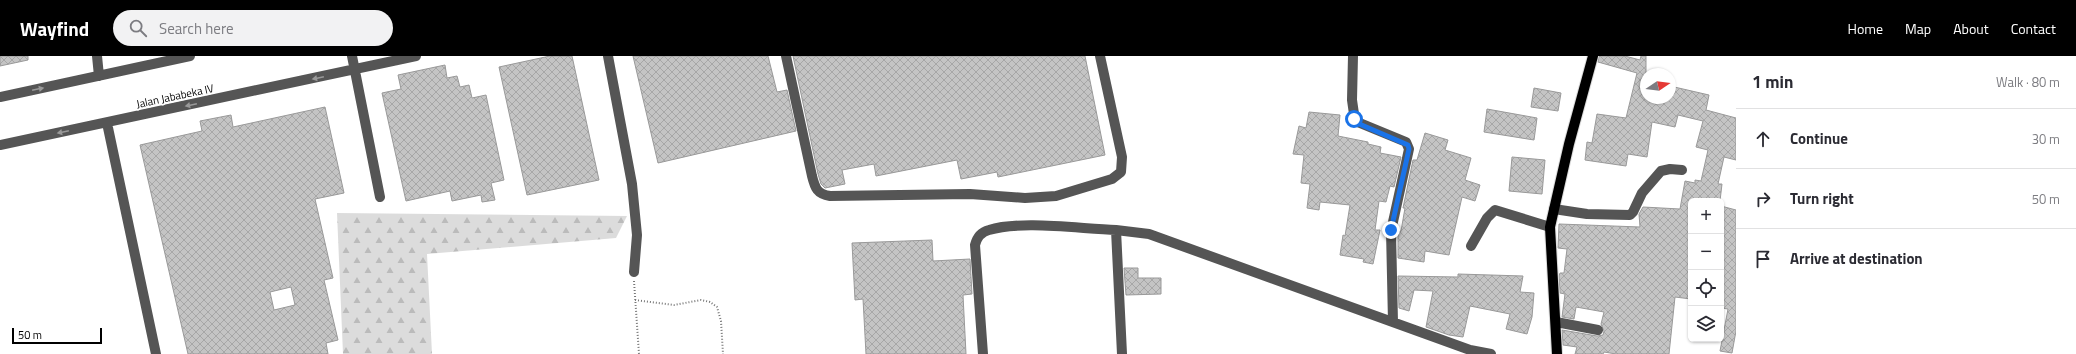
<!DOCTYPE html>
<html lang="en">
<head>
<meta charset="utf-8">
<style>
	:root { --surface:#fff; --page:#f2f2f3; --text:#2b2b33; --muted:#7c7c81; --line:#e1e1e2; --accent:#000 }
	body { margin:0; font-family:"Titillium Web",sans-serif; background:var(--page); color:var(--text) }
	.controls { position:absolute; right:12px; bottom:12px; display:grid; overflow:hidden; border-radius:6px; box-shadow:0 1px 3px #0004 }
	.controls button { width:36px; height:36px; display:grid; place-items:center; padding:0; border:0; border-bottom:1px solid var(--line); background:var(--surface); color:var(--text); font:20px sans-serif }
	.compass { position:absolute; left:1640px; top:12px; width:36px; height:36px; border-radius:50%; background:var(--surface); box-shadow:0 1px 3px #0004; rotate:77deg }
	.scale { position:absolute; left:12px; bottom:10px; width:90px; box-sizing:border-box; padding-left:4px; border:2px solid #000; border-top:0; font-size:11px; line-height:14px; white-space:nowrap; color:#000; -webkit-text-stroke:3px #fff; paint-order:stroke }
	.stop { position:absolute; width:12px; height:12px; margin:-9px; border:3px solid #1a73e8; border-radius:50%; background:#fff }
	.stop.end { background:#1a73e8; border-color:#fff; box-shadow:0 1px 4px #0008 }
	.list { margin:0; padding:0; list-style:none }
	h2 { display:flex; justify-content:space-between; align-items:center; height:52px; margin:0; padding:0 16px; font-size:17px }
	h2 small { font-size:13px; font-weight:400; color:var(--muted) }
	.list li { display:grid; grid-template-columns:26px 1fr auto; gap:12px; align-items:center; box-sizing:border-box; height:60px; padding:0 16px; border-top:1px solid var(--line) }
	.list b { display:block; font-size:15px; white-space:nowrap }
	.list em { font-size:13px; font-style:normal; color:var(--muted) }
	.icon { flex:none; width:22px; height:22px; fill:none; stroke:currentColor; stroke-width:2; stroke-linecap:round; stroke-linejoin:round }
	.map { position:relative; flex:none; width:1736px; height:298px; overflow:hidden }
	header { display:flex; align-items:center; gap:24px; box-sizing:border-box; height:56px; padding:0 20px; background:var(--accent); color:#fff }
	header strong { font-size:19px }
	nav { display:flex; gap:22px; margin-inline-start:auto; font-size:14px }
	.search { width:280px; height:36px; background:var(--page); display:flex; align-items:center; gap:10px; box-sizing:border-box; padding:0 14px; border-radius:22px; color:var(--muted); font-size:15px }
	main { display:flex }
	aside { flex:1; background:var(--surface) }
	.map>svg:first-child { display:block }
	.forest { fill:url(#forest-firs) }
	.building { fill:url(#building-cross-hatch); stroke:#999; fill-rule:evenodd }
	.lines { fill:none; stroke-linecap:round; stroke-linejoin:round }
	.major-casing { stroke:#dbdbdb; stroke-width:12 }
	.path { stroke:#777; stroke-width:2; stroke-dasharray:1 2; stroke-linecap:butt }
	.minor { stroke:#555; stroke-width:10 }
	.major { stroke:#000; stroke-width:10 }
	.oneway { fill:#999 }
	.route { stroke:#1a73e8; stroke-width:5 }
	.labels { text-anchor:middle; stroke-width:3.5; stroke-linejoin:round; paint-order:stroke }
	.street-label { font-size:11px; fill:#000; stroke:#fff }
</style>
</head>
<body>
<header>
<strong>Wayfind</strong>
<div class="search"><svg class="icon" aria-label="search" viewBox="0 0 24 24"><circle cx="10" cy="10" r="6"/><path d="M15 15l6 6"/></svg>Search here</div>
<nav><a>Home</a><a>Map</a><a>About</a><a>Contact</a></nav>
</header>
<main>
<div class="map">
<svg width="1736" height="298" viewBox="0 0 1736 298">
	<defs>
		<pattern id="forest-firs" width="22" height="20" patternUnits="userSpaceOnUse"><rect width="22" height="20" fill="#dcdcdc"/><path d="M5 1l3.5 6h-7zM16 11l3.5 6h-7z" fill="#bbb"/></pattern>
		<pattern id="building-cross-hatch" width="8" height="8" patternUnits="userSpaceOnUse"><rect width="8" height="8" fill="#c4c4c4"/><path d="M0 0l8 8M0 8l8-8" fill="none" stroke="#a7a7a7"/></pattern>
	</defs>
	<rect width="100%" height="100%" fill="#fff"/>
	<path class="forest" d="M337 157 627 160 616 182 427 198 432 298H343Z"/>
	<path class="building" d="M0 0H28V4L0 10Z
		M550 0H572L599 124 527 139 499 11Z
		M633 0H768L777 36 787 34 796 75 658 107Z
		M793 0H1085L1105 99 998 121 997 116 961 123 957 104 876 120 874 108 842 114 845 128 825 132 821 128 818 118Z
		M1599 0H1625L1640 4 1641 0H1646V42H1670V30L1709 39 1706 54 1736 62V104L1724 101 1718 128H1722L1720 145H1691V243L1675 241 1669 298H1616L1604 296 1603 298H1575L1577 291 1563 289 1562 274 1597 280 1603 279 1604 275 1601 268 1604 256 1576 251 1574 263 1562 261 1565 238 1560 237 1559 220 1560 217H1564L1567 193 1558 192 1559 168 1640 171 1639 158 1643 151 1680 153 1685 125 1695 127V124L1701 125 1708 94 1696 91 1703 65 1678 59 1675 71 1652 66 1647 101 1628 98 1626 110 1585 104 1587 86 1592 87 1597 58 1626 62 1637 17 1598 6Z
		M445 9 447 22 457 20 460 31 469 29 472 42 486 39 504 124 491 127 495 144 482 146 481 139 452 145 450 135 406 145 382 37 401 33 398 19Z
		M1534 32 1561 37 1558 55 1531 51Z
		M325 51 344 137 315 143 333 222 324 224 338 284 326 287 328 298H188L140 89 202 75 200 65 231 59 233 71ZM291 231 295 249 274 254 270 236Z
		M1487 53 1537 62 1534 84 1484 76Z
		M1309 56 1340 59 1338 80 1368 86V88L1381 91 1380 97 1401 101 1394 131 1390 130 1386 146 1379 145 1375 174H1380L1373 208 1363 206 1364 203 1340 199 1343 179 1345 180 1350 149 1320 146 1319 154 1307 152 1310 128 1301 127 1304 99 1293 98 1299 70 1306 72Z
		M1425 77 1448 84 1445 94 1471 102 1465 124 1480 129 1475 145 1462 141 1449 199 1425 195 1424 206 1398 202V176L1401 175 1405 152H1403L1413 104H1417Z
		M1512 101 1545 104 1542 138 1509 135Z
		M1721 150 1736 154V275L1732 297 1720 295 1728 253 1721 252Z
		M932 184 933 205 970 203 972 238 963 239 966 298H866L863 243 855 244 852 187Z
		M1124 212H1138V222H1161V238L1126 239Z
		M1458 218 1523 220 1520 236 1534 237 1532 261 1527 278 1506 273 1510 258 1470 250 1463 281 1449 279 1426 271 1433 235 1414 234 1409 255 1399 252 1398 220 1458 221Z"/>
	<g class="lines">
		<g class="major-casing">
			<path id="major" d="M1557 298 1550 171 1569 88 1593 0"/>
		</g>
		<path class="path" d="M634 225 639 298
			M635 244 674 249 701 244 710 246 717 251 721 265 723 298"/>
		<path class="minor" d="M97 0 99 20
			M352 0 380 141
			M608 0 632 128 637 179 634 216
			M786 0 812 120C815 132 817 138 830 140L970 138 1025 142 1056 140 1112 123 1121 116 1122 101 1100 0
			M1353 0 1352 44 1355 65 1406 86 1409 93 1391 175 1393 266
			M0 41 190 0
			M107 67 156 298
			M0 89 416 0
			M1554 153 1587 158 1630 159 1633 156 1642 137 1661 115 1670 113 1682 114
			M1471 190 1487 162 1495 154 1550 171
			M1556 266 1598 274
			M983 298 975 189C977 181 981 176 989 174 1021 164 1081 173 1116 174
			M1122 298 1116 174 1149 178 1470 294 1491 298"/>
		<use href="#major" class="major"/>
	</g>
	<defs><path id="oneway-solid" d="M-6-.8H1V-3.2L6.5 0L1 3.2V.8H-6Z"/></defs>
	<g class="oneway">
		<use href="#oneway-solid" transform="translate(318 22) rotate(168)"/>
		<use href="#oneway-solid" transform="translate(38 33) rotate(-12)"/>
		<use href="#oneway-solid" transform="translate(191 49) rotate(168)"/>
		<use href="#oneway-solid" transform="translate(63 76) rotate(168)"/>
	</g>
	<g class="lines">
		<path class="route" d="M1354 63 1357 67 1408 89 1409 93 1391 174"/>
	</g>
	<g class="labels">
		<g class="street-label">
			<text transform="translate(175 40) rotate(-12)" y="4">Jalan Jababeka IV</text>
		</g>
	</g>
</svg>
<div class="controls">
<button>+</button>
<button>−</button>
<button><svg class="icon" aria-label="locate" viewBox="0 0 24 24"><circle cx="12" cy="12" r="6"/><path d="M12 2v4M12 18v4M2 12h4M18 12h4"/></svg></button>
<button><svg class="icon" aria-label="layers" viewBox="0 0 24 24"><path d="M12 4l9 5-9 5-9-5zM3 14l9 5 9-5"/></svg></button>
</div>
<svg class="compass" viewBox="-18 -18 36 36"><path d="M0-13l5 13h-10z" fill="#e53935"/><path d="M0 13l5-13h-10z" fill="#7c7c81"/></svg>
<div class="scale">50 m</div>
<div class="stop" style="left:1354px;top:63px"></div>
<div class="stop end" style="left:1391px;top:174px"></div>
</div>
<aside>
<h2>1 min<small>Walk · 80 m</small></h2>
<ul class="list">
<li><svg class="icon" aria-label="ahead" viewBox="0 0 24 24"><path d="M12 20V5M6 11l6-6 6 6"/></svg><div><b>Continue</b></div><em>30 m</em></li>
<li><svg class="icon" aria-label="right" viewBox="0 0 24 24"><path d="M7 20v-9h11M14 6l5 5-5 5"/></svg><div><b>Turn right</b></div><em>50 m</em></li>
<li><svg class="icon" aria-label="arrive" viewBox="0 0 24 24"><path d="M6 21V4h12l-3 4 3 4H6"/></svg><div><b>Arrive at destination</b></div></li>
</ul>
</aside>
</main>
</body>
</html>
